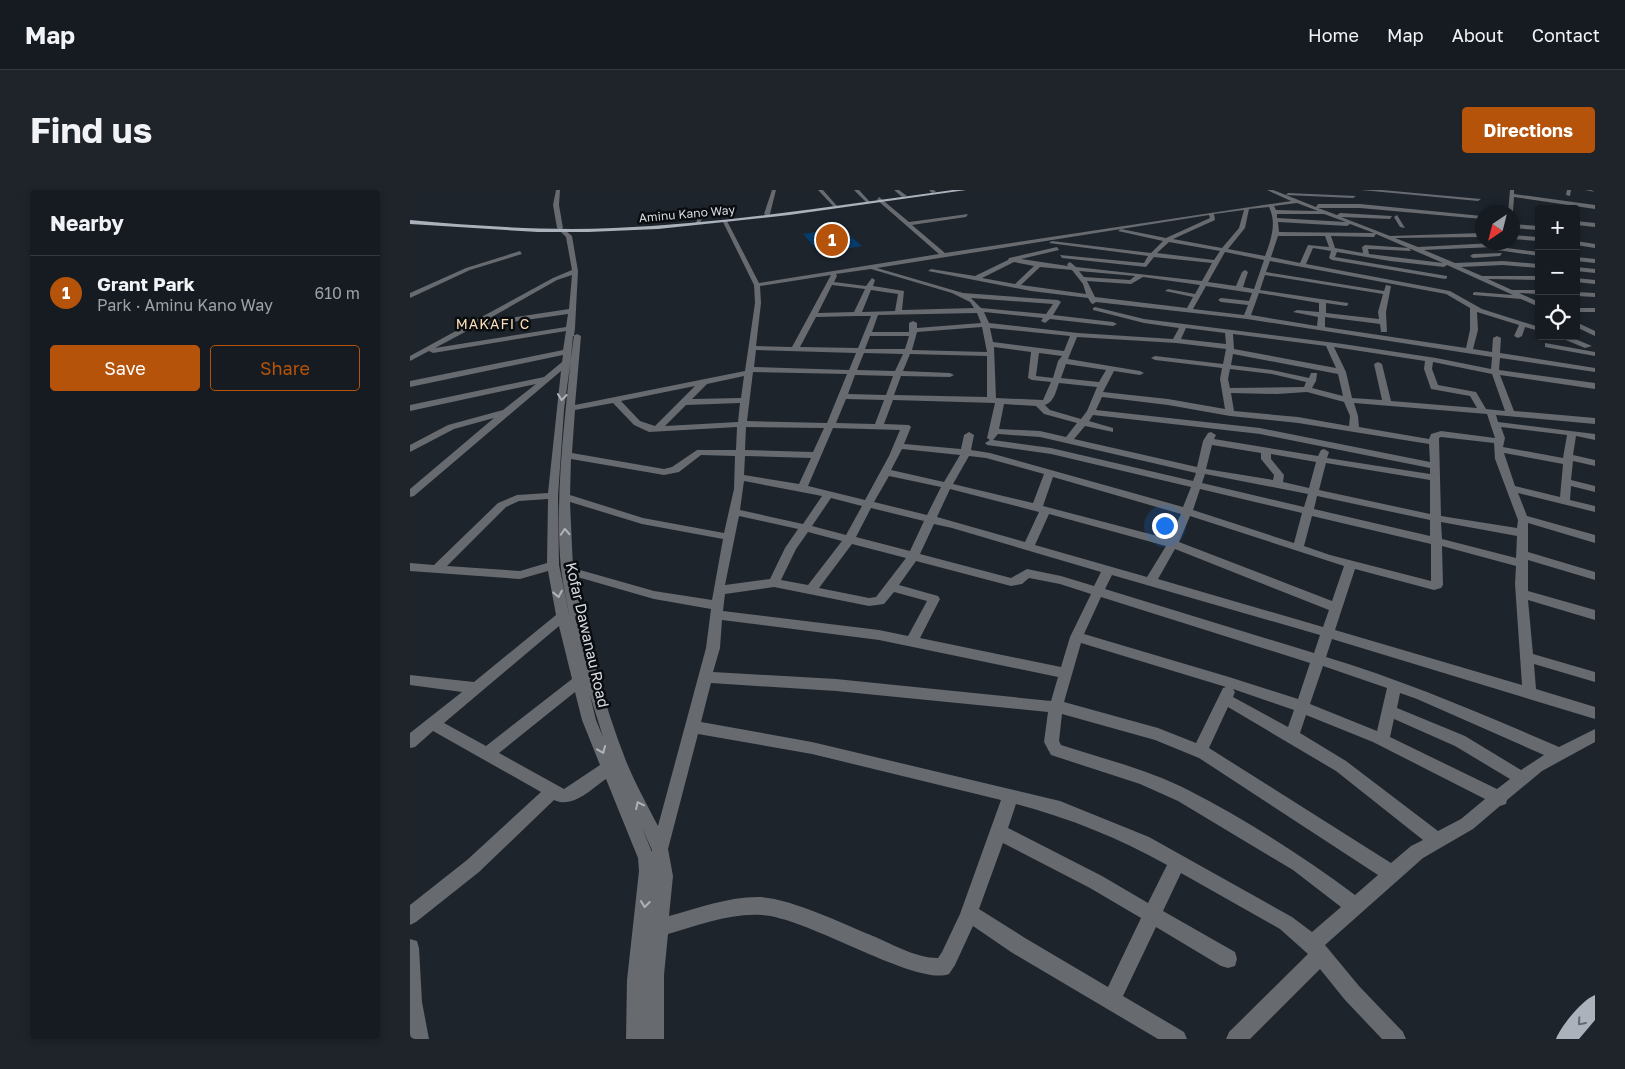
<!DOCTYPE html>
<html lang="en">
<head>
<meta charset="utf-8">
<style>
	:root { --surface:#161b21; --page:#1f242a; --text:#f1f3f6; --muted:#9ea1a5; --line:#35393f; --accent:#b45309 }
	body { margin:0; font-family:"Golos Text",sans-serif; background:var(--page); color:var(--text) }
	.controls { position:absolute; right:15px; top:15px; display:grid; overflow:hidden; border-radius:5px; box-shadow:0 2px 8px #0003 }
	.controls button { width:45px; height:45px; display:grid; place-items:center; padding:0; border:0; border-bottom:1px solid var(--line); background:var(--surface); color:var(--text); font:25px sans-serif }
	.compass { position:absolute; left:1065px; top:15px; width:45px; height:45px; border-radius:50%; background:var(--surface); box-shadow:0 2px 8px #0003; rotate:215deg }
	.you { position:absolute; left:754px; top:335px; width:18px; height:18px; margin:-12px; border:4px solid #fff; border-radius:50%; background:#1a73e8; box-shadow:0 0 0 8px #1a73e833 }
	.badge { display:grid; place-items:center; width:32px; height:32px; border-radius:50%; background:var(--accent); color:#fff; font-size:16px; font-weight:700 }
	.pin { position:absolute; translate:-50% -50%; border:2px solid #fff; box-shadow:0 1px 5px #0006 }
	.list { margin:0; padding:0; list-style:none }
	h2 { display:flex; justify-content:space-between; align-items:center; height:65px; margin:0; padding:0 20px; font-size:21px }
	h2 small { font-size:16px; font-weight:400; color:var(--muted) }
	.list li { display:grid; grid-template-columns:32px 1fr auto; gap:15px; align-items:center; box-sizing:border-box; height:75px; padding:0 20px; border-top:1px solid var(--line) }
	.list b { display:block; font-size:19px; white-space:nowrap }
	.list p { margin:0; font-size:16px; white-space:nowrap; color:var(--muted) }
	.list em { font-size:16px; font-style:normal; color:var(--muted) }
	.actions { display:flex; gap:10px; padding:15px 20px }
	.actions a { flex:1; padding:11px 0; border:1px solid var(--accent); border-radius:5px; text-align:center; font-size:18px; color:var(--accent) }
	.actions .main { background:var(--accent); color:#fff }
	.icon { flex:none; width:28px; height:28px; fill:none; stroke:currentColor; stroke-width:2; stroke-linecap:round; stroke-linejoin:round }
	.map { position:relative; flex:none; width:1185px; height:849px; overflow:hidden; border-radius:5px }
	header { display:flex; align-items:center; gap:30px; box-sizing:border-box; height:70px; padding:0 25px; background:var(--surface); border-bottom:1px solid var(--line) }
	header strong { font-size:24px }
	nav { display:flex; gap:28px; margin-inline-start:auto; font-size:18px }
	.intro { display:flex; align-items:center; justify-content:space-between; box-sizing:border-box; height:120px; padding:0 30px }
	h1 { margin:0; font-size:35px }
	.button { padding:12px 22px; border-radius:5px; background:var(--accent); color:#fff; font-size:18px; font-weight:700 }
	main { display:flex; gap:30px; padding:0 30px }
	aside { flex:1; background:var(--surface); border-radius:5px; box-shadow:0 2px 8px #0003 }
	.map>svg:first-child { display:block }
	.green { fill:#063c6d }
	.lines { fill:none; stroke-linecap:round; stroke-linejoin:round }
	.minor { fill:#676a6f; fill-rule:evenodd }
	.major { fill:#abb2bb; fill-rule:evenodd }
	.oneway { stroke:#b0b4b9 }
	.oneway2 { stroke:#63686e }
	.labels { text-anchor:middle; stroke-width:5; stroke-linejoin:round; paint-order:stroke }
	.far-street-label { font-size:12px; fill:#d8dce1; stroke:#0a0d10 }
	.far-neighbourhood-label { font-size:14px; letter-spacing:1px; fill:#fedeb9; stroke:#0a0d10 }
	.street-label { font-size:15px; fill:#d8dce1; stroke:#0a0d10 }
</style>
</head>
<body>
<header>
<strong>Map</strong>
<nav><a>Home</a><a>Map</a><a>About</a><a>Contact</a></nav>
</header>
<div class="intro"><h1>Find us</h1><a class="button">Directions</a></div>
<main>
<aside>
<h2>Nearby<small></small></h2>
<ul class="list">
<li><span class="badge">1</span><div><b>Grant Park</b><p>Park · Aminu Kano Way</p></div><em>610 m</em></li>
</ul>
<div class="actions"><a class="main">Save</a><a>Share</a></div>
</aside>
<div class="map">
<svg width="1185" height="849" viewBox="0 0 1185 849">
	<rect width="100%" height="100%" fill="#1d242c"/>
	<path class="green" d="M431 38 452 56 410 63 393 44Z"/>
	<g class="lines">
		<path class="minor" d="M146 0H150L149 15 153 38 150 40 147 38 143 15Z
			M362 0H366L360 24 357 26 354 24Z
			M408 0H413L427 16H423Z
			M444 0H449L460 12H456Z
			M484 0H489L497 6 492 7Z
			M519 0H524L526 2 522 3Z
			M857 0H863L876 5 878 3 946 6 943 8 876 5 906 17 908 14H950L1072 26V29L950 18H908L927 25 930 23 982 26 980 29 931 27 980 46 1072 43V47L985 48 1008 57 1084 53 1087 55 1084 57 1014 60 1045 73 1093 71 1129 74V78L1093 75 1051 77 1072 86H1129V90L1078 89 1102 100H1129V104L1109 103 1129 112V117L1111 109 1063 105V103L1065 102 1103 105 1037 75 1034 77 980 71 927 62 925 67 1037 86V88L1035 89 922 70 919 68 921 61 903 58 896 74 1040 101 1072 119 1129 137V141L1115 137 1112 146 1108 148 1104 146 1109 135 1067 122 1068 140 1063 159 1082 162 1083 148 1087 146 1091 148 1090 163 1185 178V182L1090 168 1089 180 1185 193V199L1090 185 1104 221 1185 228V234L1086 225 1088 232 1185 244V250L1166 246 1163 265 1185 270V276L1163 271 1161 290 1185 296V302L1161 296 1160 310 1185 316V322L1108 303 1117 326 1185 345V353L1118 333V362L1185 382V390L1118 370V401L1185 420V430L1118 410 1123 464 1185 482V492L1124 474 1126 499 1185 517V529L922 449 916 467C996 491 1072 524 1149 557L1185 539V552L1132 581 1097 610 1096 614 1090 616 1063 639 1013 668 915 755 949 796 993 842 996 849H972L935 810 910 779 840 849H816L819 842 898 764 870 739 771 683 753 721 825 762 827 769 825 776 818 778 811 776 746 737 713 806 774 842 777 849H748L601 762 563 736 545 775 539 784C506 797 397 727 351 725 320 723 287 736 258 744L254 785V849H216L217 790 229 681 228 668 196 589C181 599 163 619 144 610L69 682 6 732 0 735V715L57 670 131 602 23 541 5 557 0 558V543L52 502 0 495V485L64 492 146 425 138 381 110 389 0 381V373L24 375 88 313 107 305 138 303 151 181 4 306 0 307V299L84 228 44 239 0 262V255L38 235 93 220 126 194 0 221V215L134 187 152 172 153 165 0 197V191L153 160 156 141 23 163 19 161 0 171V166L143 88 162 80 156 47 150 41 155 40 162 46 168 81 165 138 154 220 148 306 149 375 160 428C157 412 153 395 151 379 144 302 156 223 163 146L167 144 171 146 165 215 335 181 345 113 344 95 312 30 317 31 349 93 529 64 467 10 469 7 499 32 558 24 556 27 502 35 535 63 881 11ZM887 13 908 21 866 20 864 16ZM859 17C867 33 861 50 855 66L818 59 835 38 839 19ZM834 20 829 38 812 58 763 49 805 30 804 24ZM867 24H914L936 32 867 28ZM799 25 800 28 756 48 711 39 708 41 753 51 741 63 642 51 639 53 738 66 734 73 650 65 652 68 736 77 744 67 802 73 792 91 666 77 660 72 657 74 658 76 611 69 649 60 647 57 599 68 598 70 565 86 521 79 518 81 621 101 678 108 681 113 683 114 686 112 837 129 1082 167 1081 179 1026 168 933 154 734 129 685 117 683 118V120L734 133 769 138 763 149 668 143 579 133 574 122 633 128 631 131 635 133 640 129 703 136 707 134 703 132 643 125 651 112 648 110 553 103 467 78ZM868 32 937 36 940 34 964 43 869 42ZM966 44 1033 73 959 64 958 59 1001 61 999 58 955 55 952 57 953 63 925 58 921 46 964 47ZM868 46H915L919 57 898 55 890 73 861 67ZM759 52 810 61 804 70 747 63ZM815 62 854 70 844 99 833 97 838 82 835 80 832 82 826 96 798 92ZM860 71 1036 104 1060 118V140L1056 158 915 137V127L970 134 971 142H977L976 122 981 96 976 95 974 101 856 82ZM604 72 624 76 605 94 572 88ZM630 77 662 80 673 94 676 104 611 95ZM461 79 542 103 560 112 564 118 492 120 494 101 463 96 465 90 462 88 456 96 424 92 427 86 426 84ZM669 81 725 86 720 90 674 87ZM162 85 159 119 73 132 147 90ZM421 85 382 157 346 156 351 113 350 96ZM855 85 973 104 968 122 969 129 916 123V113L936 116 938 115V113L850 100ZM733 87 740 88 790 95 785 104 758 99 755 101 783 107 777 118 685 107 677 91 721 94ZM422 95 455 99 444 122 408 123ZM796 96 842 103 839 111 811 108 808 110 811 112 838 115 834 125 783 119ZM461 100 488 104 485 121 452 122ZM849 103 909 113V122L887 120 883 122 908 127 907 136 841 125ZM561 108 643 114 636 124 571 118ZM567 123 571 133 507 138V133L503 131 499 133V142H462L468 125ZM158 124 156 137 25 158 70 134 73 136ZM447 126H461L448 158 390 157 406 127ZM572 137 577 162 502 160 507 142ZM580 138 660 146 654 161 583 152ZM776 138 815 143 816 154 771 149ZM823 144 916 156 926 178 824 159ZM460 146H499L495 159H455ZM667 147 766 153 816 159 813 174 745 166 741 168 745 170 812 178 810 189 815 219 758 209 693 202 704 181 730 185 734 183 730 181 658 169ZM584 157 621 162 618 188 622 190 641 192 633 210 586 208ZM924 157 1015 171 1014 179 1021 199 1060 206 1067 218 981 211 972 174 968 172 964 174 972 210 942 208 936 182ZM346 160 446 163 439 180 344 177ZM454 163 493 164 485 181 447 180ZM629 163 652 166 648 171 643 188 626 186ZM500 164 577 166V207L484 205 491 186 540 187 544 185 540 183 493 181ZM823 164 928 184 933 206 902 198 906 191 907 183H901L899 188 862 180 821 175ZM1023 172 1082 184 1095 221 1076 219 1066 202 1028 195 1022 179ZM656 174 696 180 689 192 651 188ZM820 179 862 184 896 192 894 197 820 198 818 189ZM343 182 437 184 417 233 337 231ZM445 185 483 186 476 205 438 204ZM334 186 331 208 282 209 297 194ZM649 193 687 197 677 221 671 229 640 220 635 215C644 212 646 201 649 193ZM285 196 245 236 230 231 211 211ZM897 202 934 212 940 226 939 236 888 227 824 221 821 203 867 204ZM692 207 758 215 820 226 888 233 1019 254 1020 272 850 238 686 220ZM436 209 474 210 465 234 426 233ZM483 210 585 213 577 248 580 250 575 253 577 255 641 264 781 297 773 317 580 263 561 260 564 245 559 242 554 245 551 259 494 254 501 237 499 235 474 234ZM203 213 224 235 239 242 327 237 326 260H287L262 277 254 279 162 263 165 220ZM330 213 328 232 255 236 276 215ZM944 213 1077 224 1085 248 1031 241 1021 244 1019 249 949 237 948 226ZM594 214 626 216 634 224 667 233 656 247 630 241 589 239ZM683 225 850 244 1020 278V284L917 268 919 262 914 259 911 260 908 266 804 249 806 245 801 242 798 243 793 251 787 277 664 249 675 236 703 242V238L679 231ZM336 237 414 238 403 262 335 260ZM1091 237 1157 245 1153 268 1093 257 1095 248ZM423 238 490 240 479 266 455 310 398 296ZM588 244 630 247 786 283 783 291 641 258 583 250ZM1031 247 1084 253 1085 269 1108 330 1107 338 1031 326 1029 248ZM802 255 851 263V269L864 285 863 290 796 279ZM492 259 550 265 534 292 481 280ZM1094 263 1153 274 1150 307 1105 296ZM861 264 906 272 899 298 873 292 874 285 861 269ZM291 265 325 266 324 299 314 343 233 328 160 305 161 269 254 285 269 282ZM335 266 401 268 389 294 334 285ZM559 266 576 268 634 284 623 313 543 294ZM916 273 1020 290V324L909 300ZM795 284 898 304 894 317 792 293ZM479 286 531 297 517 325 464 312ZM643 287 771 324 759 349 633 316ZM334 291 412 306 393 334 330 320ZM540 299 629 322 615 352 527 327ZM790 299 892 323 884 353 783 320ZM907 306 1020 330V346L904 319ZM421 308 452 316 436 345 402 336ZM138 309 137 373 110 381 37 376 96 317 109 311ZM160 312 232 334 313 349 302 410 244 401 163 378ZM461 318 514 331 500 361 446 347ZM639 324 756 356 737 387 625 355ZM329 326 388 339 375 358 360 389 315 395ZM780 326 934 376 922 411 769 352ZM902 326 1021 354V391L920 365 894 356ZM1031 332 1107 346 1106 368 1032 349ZM524 334 542 338 691 382 684 396 651 386 617 379 601 388 510 364ZM398 342 432 351 398 395 371 390 386 359ZM442 354 496 368 466 407 459 408 409 398ZM1032 356 1106 376 1105 394 1112 495 925 440 945 379 1024 400 1031 398 1033 395ZM765 359 919 420 913 437 748 389ZM506 371 601 396 612 394 619 388 650 394 681 404 660 447 651 477 510 448 530 409 528 406 489 395ZM702 385 910 445 904 463 695 399ZM164 386 244 409 301 419 296 458 248 636C237 615 225 593 216 571 193 511 176 449 164 386ZM364 397 459 416 474 414 484 402 517 411 498 446 469 440 313 421 315 404ZM691 407 900 473 888 509 819 487 674 444ZM312 430 469 450 648 487 641 511 426 489 303 482 310 458ZM149 436 162 489 76 556 34 533ZM671 453 816 497 813 498 786 553 748 538 654 512ZM913 476 977 498 967 541 900 514ZM301 493 426 501 638 522 634 552 641 565 730 594 768 611 883 680 931 717 902 742 882 727 739 647 650 611 402 552 291 532ZM823 499 884 520 878 537 823 507 825 502ZM165 502 172 530 190 575 154 599 89 563ZM990 503 1007 509 1134 565 1111 580 1055 546 987 518ZM180 505 193 547 186 530ZM818 517 926 581 1013 650 1001 656 981 673 799 558ZM652 524 745 550 789 568 968 685 945 705C893 666 838 631 780 601 740 580 694 569 651 555L649 551ZM896 525 963 552 1075 609 1051 629 1028 641 936 571 890 543ZM984 529 1045 556 1100 589 1087 599 980 547ZM288 544 402 564 591 610 550 724 532 762 528 768C506 768 482 754 463 746 434 734 378 707 348 707 318 707 288 718 259 726L263 686 258 659ZM606 614C659 628 709 648 757 675L738 713 692 686 598 638ZM232 638 242 660V663V662ZM593 653 680 698 731 728 698 797 615 748 569 719Z
			M951 0H972L1071 9 1068 11Z
			M1100 0H1104V4L1185 15V19L1104 7 1103 22H1098Z
			M1157 0H1161L1160 6 1156 5Z
			M1175 0H1185V2Z
			M291 19 296 20 290 33H286Z
			M987 25 995 38 990 37 984 27Z
			M1166 31 1185 33V37L1166 35Z
			M1102 34 1129 36V40L1102 38Z
			M1102 45 1129 47V51L1102 49Z
			M1166 51 1185 54V58L1166 55Z
			M1089 57 1129 62V66L1087 60Z
			M110 61 112 64 60 80 0 108V103L56 78Z
			M1092 63 1090 66 1063 68 1060 66 1063 64Z
			M1166 67 1185 69V73L1166 71Z
			M1166 77 1185 79V83L1166 81Z
			M1166 88 1185 90V94L1166 92Z
			M1166 102 1185 103V107L1166 106Z
			M1166 118H1185V122H1166Z
			M1166 132 1185 141V146L1166 137Z
			M1146 146H1158L1182 156 1175 158Z
			M1135 153 1185 162V166L1135 157Z
			M0 749 7 751 9 758 12 812 19 849H0Z"/>
		<path class="major" d="M543 0H556L379 25 248 39 178 42H128L0 34V30C68 36 136 41 204 38 318 33 430 15 543 0Z
			M1185 805V830L1169 849H1146C1151 836 1172 810 1185 805Z"/>
	</g>
	<defs><path id="oneway-chevron" d="M-2-3.5L2.5 0L-2 3.5" fill="none" stroke-width="1.6" stroke-linecap="round" stroke-linejoin="round" transform="scale(1.25)"/></defs>
	<g class="oneway">
		<use href="#oneway-chevron" transform="translate(152 207) rotate(96)"/>
		<use href="#oneway-chevron" transform="translate(155 342) rotate(-93)"/>
		<use href="#oneway-chevron" transform="translate(148 404) rotate(79)"/>
		<use href="#oneway-chevron" transform="translate(192 560) rotate(68)"/>
		<use href="#oneway-chevron" transform="translate(229 615) rotate(-115)"/>
		<use href="#oneway-chevron" transform="translate(235 714) rotate(97)"/>
	</g>
	<use class="oneway2" href="#oneway-chevron" transform="translate(1171 832) rotate(131)"/>
	<g class="labels">
		<g class="far-street-label">
			<text transform="translate(277 24) rotate(-5)" y="4">Aminu Kano Way</text>
		</g>
		<g class="far-neighbourhood-label">
			<text x="83" y="139">MAKAFI C</text>
		</g>
		<g class="street-label">
			<text transform="translate(177 445) rotate(77)" y="5">Kofar Dawanau Road</text>
		</g>
	</g>
</svg>
<div class="controls">
<button>+</button>
<button>−</button>
<button><svg class="icon" aria-label="locate" viewBox="0 0 24 24"><circle cx="12" cy="12" r="6"/><path d="M12 2v4M12 18v4M2 12h4M18 12h4"/></svg></button>
</div>
<svg class="compass" viewBox="-18 -18 36 36"><path d="M0-13l5 13h-10z" fill="#e53935"/><path d="M0 13l5-13h-10z" fill="#9ea1a5"/></svg>
<div class="you"></div>
<div class="pin badge" style="left:422px;top:50px">1</div>
</div>
</main>
</body>
</html>
